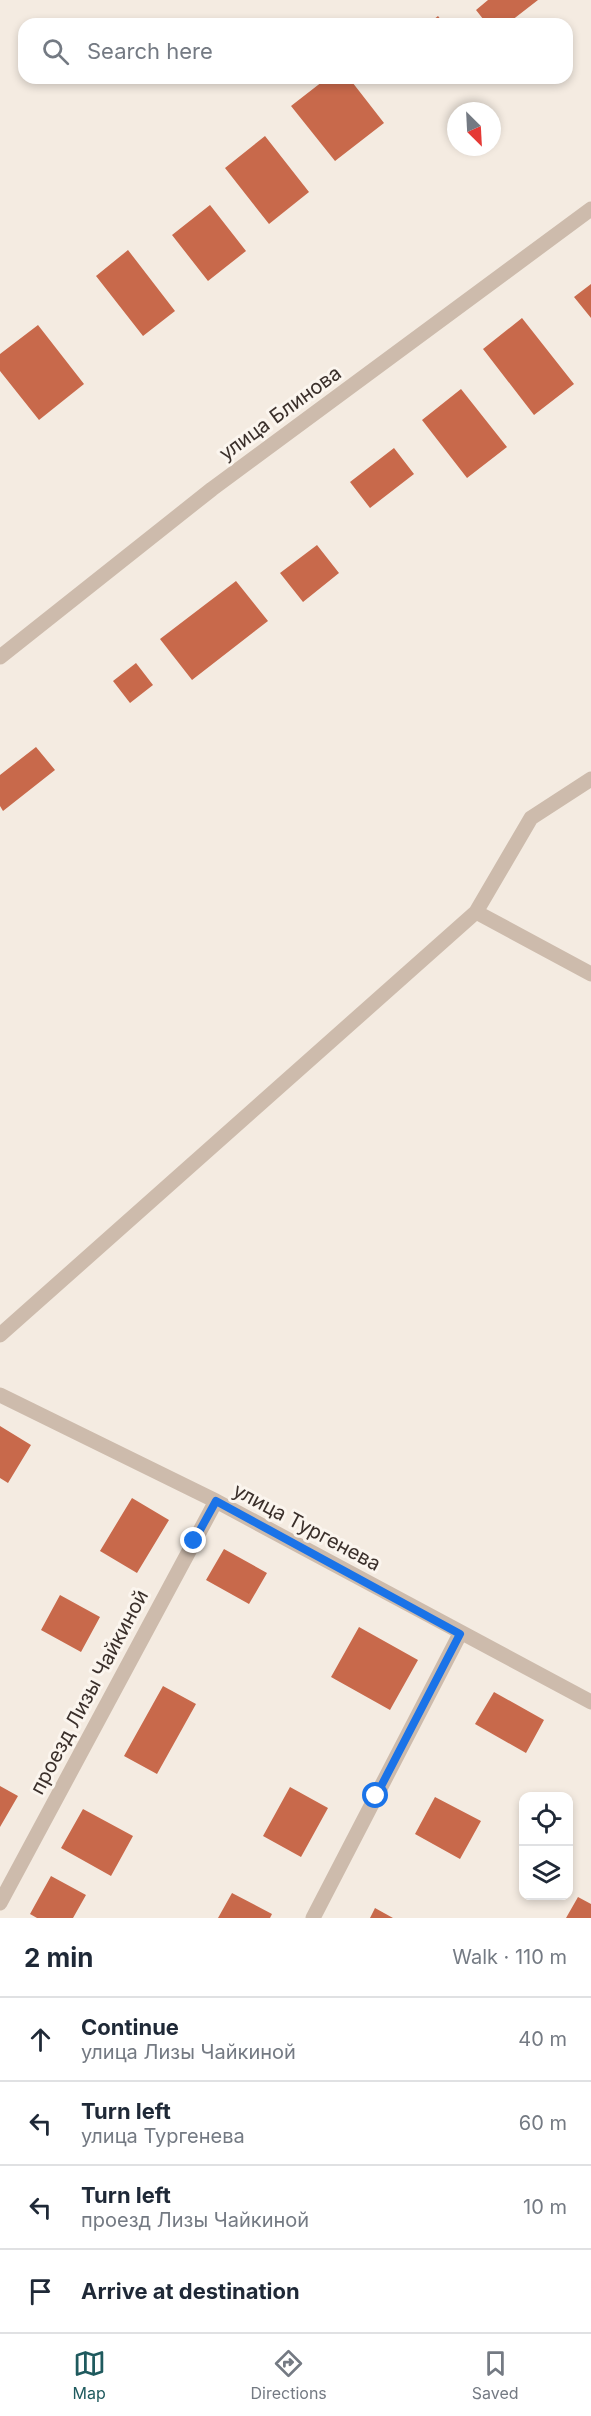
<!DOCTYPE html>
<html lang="en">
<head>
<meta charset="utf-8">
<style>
	:root { --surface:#fff; --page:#f2f2f3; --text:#1f2937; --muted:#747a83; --line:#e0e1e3; --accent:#1f5a5e }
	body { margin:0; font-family:Inter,sans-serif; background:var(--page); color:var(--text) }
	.controls { position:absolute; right:18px; bottom:18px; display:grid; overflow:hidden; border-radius:12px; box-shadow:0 3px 9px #0003 }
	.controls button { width:54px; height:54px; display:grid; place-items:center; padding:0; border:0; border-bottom:2px solid var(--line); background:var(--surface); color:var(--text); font:30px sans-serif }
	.compass { position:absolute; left:447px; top:102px; width:54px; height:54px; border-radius:50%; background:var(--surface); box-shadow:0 3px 9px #0003; rotate:156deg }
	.stop { position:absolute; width:18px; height:18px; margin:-14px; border:4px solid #1a73e8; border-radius:50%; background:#fff }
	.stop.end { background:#1a73e8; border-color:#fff; box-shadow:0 2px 6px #0008 }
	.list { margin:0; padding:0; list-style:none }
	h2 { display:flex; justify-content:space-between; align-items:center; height:78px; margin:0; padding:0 24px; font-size:26px }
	h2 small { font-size:20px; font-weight:400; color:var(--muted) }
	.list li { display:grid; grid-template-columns:39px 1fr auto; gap:18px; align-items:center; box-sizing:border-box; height:84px; padding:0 24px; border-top:2px solid var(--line) }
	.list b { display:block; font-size:22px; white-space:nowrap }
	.list p { margin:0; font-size:20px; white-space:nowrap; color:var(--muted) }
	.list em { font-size:20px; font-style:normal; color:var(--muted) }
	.icon { flex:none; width:33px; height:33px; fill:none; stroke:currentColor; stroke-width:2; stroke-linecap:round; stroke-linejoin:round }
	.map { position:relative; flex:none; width:591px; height:1918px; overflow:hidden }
	.search { position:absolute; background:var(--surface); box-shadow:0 3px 9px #0003; left:18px; right:18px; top:18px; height:66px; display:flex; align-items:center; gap:15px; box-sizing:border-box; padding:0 21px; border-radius:18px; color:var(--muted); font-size:22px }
	.sheet { height:414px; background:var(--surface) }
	nav { display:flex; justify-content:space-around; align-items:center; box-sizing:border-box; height:84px; border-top:2px solid var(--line); background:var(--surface); font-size:16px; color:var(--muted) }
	nav a { display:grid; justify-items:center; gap:3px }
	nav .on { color:var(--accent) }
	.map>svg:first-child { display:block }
	.building { fill:#c8694b }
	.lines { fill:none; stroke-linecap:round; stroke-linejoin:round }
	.service { stroke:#cdbbac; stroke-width:15 }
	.minor { stroke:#cdbbac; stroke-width:15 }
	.route { stroke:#1a73e8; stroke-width:8 }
	.labels { text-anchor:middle; stroke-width:6; stroke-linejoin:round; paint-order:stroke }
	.street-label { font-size:20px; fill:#3b302b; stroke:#fbf5ee }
</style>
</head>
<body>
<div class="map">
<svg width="591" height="1918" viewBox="0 0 591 1918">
	<rect width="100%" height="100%" fill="#f4ebe1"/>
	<path class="building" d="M488 0H538L507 24H487L476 10Z
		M438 16 444 24H428Z
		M327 78H349L384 123 335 161 291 106Z
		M265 136 309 192 269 224 225 168Z
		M210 205 246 251 208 281 172 235Z
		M128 250 175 311 143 336 96 276Z
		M591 284V318L574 297Z
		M522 318 574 384 534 415 483 349Z
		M38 325 84 384 39 420 0 371V354Z
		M461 389 507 447 467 478 422 420Z
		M394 448 414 474 370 508 350 482Z
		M317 545 339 573 303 602 280 573Z
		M236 581 268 621 192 680 160 639Z
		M136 663 153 685 130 703 113 681Z
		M36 747 55 770 3 811 0 806V775Z
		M0 1426 31 1445 8 1483 0 1478Z
		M132 1498 169 1520 137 1573 100 1551Z
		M224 1549 267 1573 249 1604 206 1580Z
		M60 1595 100 1617 81 1652 41 1630Z
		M359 1627 418 1660 390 1710 331 1677Z
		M163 1686 196 1704 157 1774 124 1756Z
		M494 1692 544 1720 526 1753 475 1724Z
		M0 1786 18 1796 0 1827Z
		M290 1787 328 1808 301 1857 263 1836Z
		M435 1797 481 1821 460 1859 415 1834Z
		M83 1809 133 1836 111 1876 61 1848Z
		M51 1876 86 1895 73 1918H37L30 1914Z
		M232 1893 272 1914 270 1918H218Z
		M578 1897 591 1904V1918H566Z
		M375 1908 393 1918H370Z"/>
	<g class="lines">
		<path class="service" d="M476 912 591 974
			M0 1335 476 912 531 818 591 779"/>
		<path class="minor" d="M0 657 212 489 591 209
			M0 1395 216 1501 591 1702
			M0 1903 216 1501
			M313 1918 460 1634"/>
	</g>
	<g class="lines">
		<path class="route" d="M194 1541 216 1501 460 1634 376 1796"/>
	</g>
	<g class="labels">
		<g class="street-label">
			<text transform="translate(280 413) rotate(-36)" y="7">улица Блинова</text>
			<text transform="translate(307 1527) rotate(28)" y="7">улица Тургенева</text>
			<text transform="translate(89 1692) rotate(-62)" y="7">проезд Лизы Чайкиной</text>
		</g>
	</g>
</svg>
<div class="controls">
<button><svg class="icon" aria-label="locate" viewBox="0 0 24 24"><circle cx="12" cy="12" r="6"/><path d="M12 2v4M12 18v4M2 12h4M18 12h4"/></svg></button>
<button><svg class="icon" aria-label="layers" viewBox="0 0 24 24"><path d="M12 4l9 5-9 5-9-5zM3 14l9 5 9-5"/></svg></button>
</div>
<svg class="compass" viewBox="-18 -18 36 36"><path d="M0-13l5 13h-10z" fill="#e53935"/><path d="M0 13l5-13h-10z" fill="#747a83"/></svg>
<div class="stop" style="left:376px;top:1796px"></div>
<div class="stop end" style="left:194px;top:1541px"></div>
<div class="search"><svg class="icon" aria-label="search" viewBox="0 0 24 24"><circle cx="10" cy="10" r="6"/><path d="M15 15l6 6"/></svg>Search here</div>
</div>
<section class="sheet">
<h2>2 min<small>Walk · 110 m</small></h2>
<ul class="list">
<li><svg class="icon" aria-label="ahead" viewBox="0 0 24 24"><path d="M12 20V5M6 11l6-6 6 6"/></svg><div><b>Continue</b><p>улица Лизы Чайкиной</p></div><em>40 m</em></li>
<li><svg class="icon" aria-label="left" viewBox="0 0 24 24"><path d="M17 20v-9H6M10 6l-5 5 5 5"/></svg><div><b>Turn left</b><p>улица Тургенева</p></div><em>60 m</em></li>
<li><svg class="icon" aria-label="left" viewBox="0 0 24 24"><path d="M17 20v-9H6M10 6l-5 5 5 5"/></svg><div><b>Turn left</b><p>проезд Лизы Чайкиной</p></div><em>10 m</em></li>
<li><svg class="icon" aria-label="arrive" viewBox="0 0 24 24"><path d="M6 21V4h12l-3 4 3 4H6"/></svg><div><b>Arrive at destination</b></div></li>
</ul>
</section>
<nav>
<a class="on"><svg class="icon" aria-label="map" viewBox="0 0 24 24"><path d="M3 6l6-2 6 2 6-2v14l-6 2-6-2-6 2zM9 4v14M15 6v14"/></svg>Map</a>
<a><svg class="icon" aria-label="directions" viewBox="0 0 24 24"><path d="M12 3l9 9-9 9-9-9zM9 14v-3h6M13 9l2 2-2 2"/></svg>Directions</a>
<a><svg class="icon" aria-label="saved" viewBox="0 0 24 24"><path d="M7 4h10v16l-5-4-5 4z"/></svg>Saved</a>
</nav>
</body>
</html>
